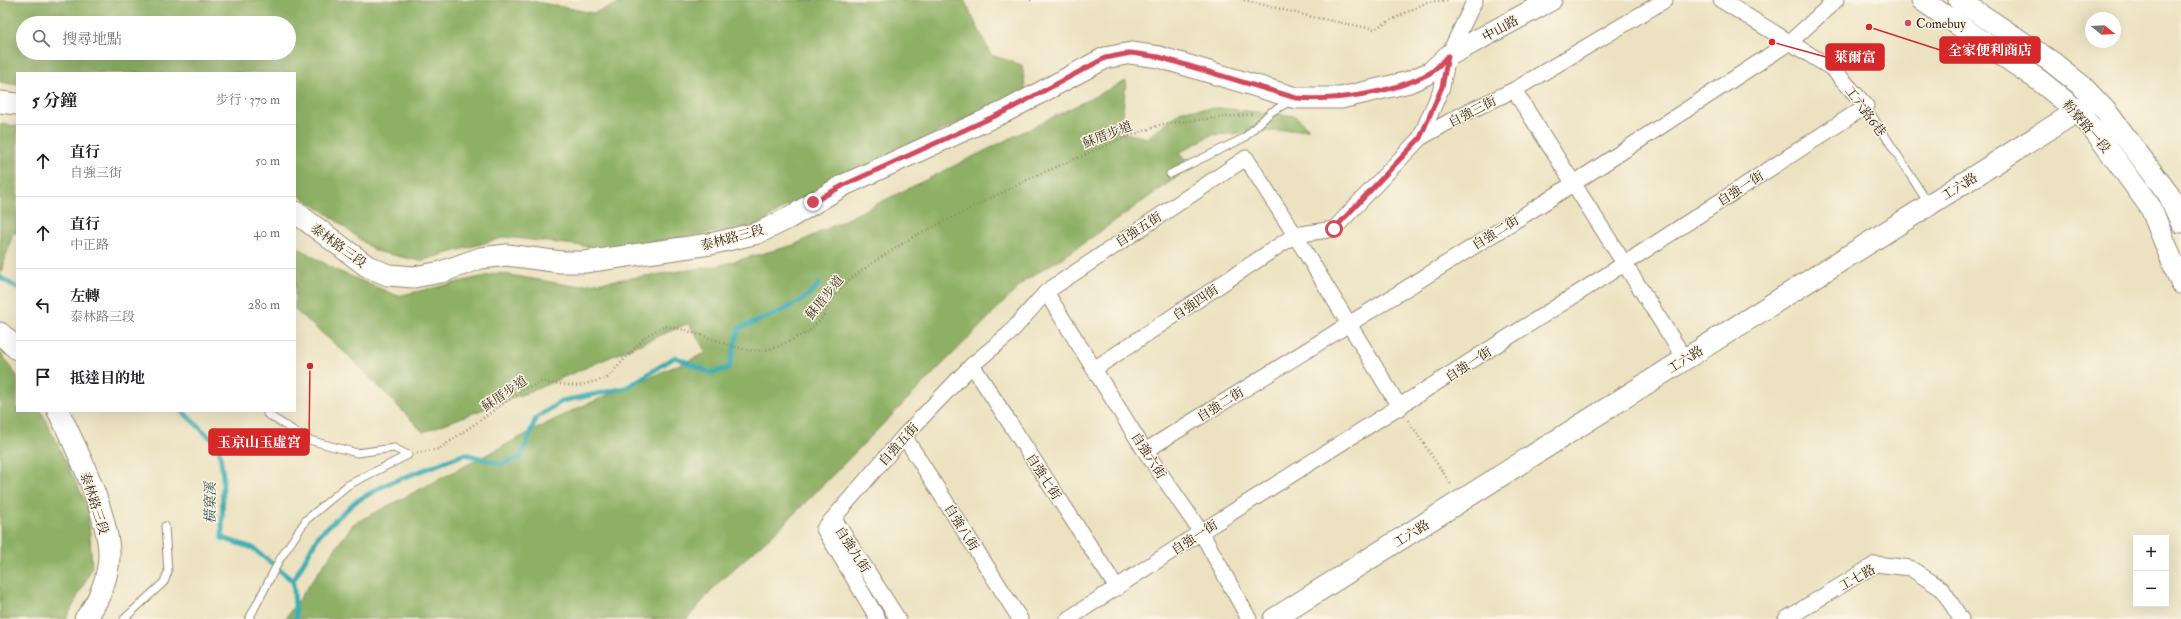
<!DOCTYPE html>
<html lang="zh-TW">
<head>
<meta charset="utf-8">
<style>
	:root { --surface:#fff; --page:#f6f6f6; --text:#202124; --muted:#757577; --line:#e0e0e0 }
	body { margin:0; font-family:"IM FELL Double Pica","Noto Serif TC",serif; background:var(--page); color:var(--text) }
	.controls { position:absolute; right:12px; bottom:12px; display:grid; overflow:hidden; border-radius:0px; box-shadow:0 4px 16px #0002 }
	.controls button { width:36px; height:36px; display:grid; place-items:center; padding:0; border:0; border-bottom:1px solid var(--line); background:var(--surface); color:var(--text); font:20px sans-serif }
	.compass { position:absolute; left:2085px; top:12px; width:36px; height:36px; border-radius:50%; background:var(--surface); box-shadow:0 4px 16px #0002; rotate:108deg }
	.stop { position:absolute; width:12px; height:12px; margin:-9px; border:3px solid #d1495b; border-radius:50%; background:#fff }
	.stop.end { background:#d1495b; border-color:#fff; box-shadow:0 1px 4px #0008 }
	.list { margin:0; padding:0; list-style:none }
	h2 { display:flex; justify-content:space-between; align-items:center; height:52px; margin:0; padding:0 16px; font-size:17px }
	h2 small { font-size:13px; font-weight:400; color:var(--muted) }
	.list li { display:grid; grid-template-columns:26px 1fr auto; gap:12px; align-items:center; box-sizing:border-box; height:72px; padding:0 16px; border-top:1px solid var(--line) }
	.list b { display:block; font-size:15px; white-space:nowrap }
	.list p { margin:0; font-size:13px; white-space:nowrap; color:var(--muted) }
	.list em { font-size:13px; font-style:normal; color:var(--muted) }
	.icon { flex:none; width:22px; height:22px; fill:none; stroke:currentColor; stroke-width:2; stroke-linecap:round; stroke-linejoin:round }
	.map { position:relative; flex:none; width:2181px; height:619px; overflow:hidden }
	.search { position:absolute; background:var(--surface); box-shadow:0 4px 16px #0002; left:16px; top:16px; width:280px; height:44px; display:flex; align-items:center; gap:10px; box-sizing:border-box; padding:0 14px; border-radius:22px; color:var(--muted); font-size:15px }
	.panel { position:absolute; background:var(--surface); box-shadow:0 4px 16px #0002; left:16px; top:72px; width:280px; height:340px; border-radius:0px }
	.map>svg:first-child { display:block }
	.forest { fill:#8eb065; stroke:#646d42; fill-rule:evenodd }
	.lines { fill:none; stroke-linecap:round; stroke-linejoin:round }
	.stream { stroke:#3cadb4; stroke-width:5 }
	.lane-casing { stroke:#948670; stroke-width:9 }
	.street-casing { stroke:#948670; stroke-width:17 }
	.secondary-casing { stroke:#948670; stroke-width:23 }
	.path { stroke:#948670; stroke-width:2.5; stroke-dasharray:1 3; stroke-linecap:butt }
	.lane { stroke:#fff; stroke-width:7 }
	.street { stroke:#fff; stroke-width:15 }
	.secondary { stroke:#fff; stroke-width:21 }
	.route { stroke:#d1495b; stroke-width:5 }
	.poi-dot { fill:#d1495b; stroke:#fcf5e5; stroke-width:1.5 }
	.labels { text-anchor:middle; stroke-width:3; stroke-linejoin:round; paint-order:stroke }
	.poi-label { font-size:13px; fill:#3b2a1e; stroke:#fcf5e5; text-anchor:start }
	.street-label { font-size:13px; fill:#3b2a1e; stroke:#fcf5e5 }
	.water-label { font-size:14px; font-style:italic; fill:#3b5e5a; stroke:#fcf5e5 }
	.leader { fill:none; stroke:#d62828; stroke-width:1.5 }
	.callout-dot { fill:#d62828; stroke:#fcf5e5; stroke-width:1.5 }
	.callout { fill:#d62828; stroke:#d62828; stroke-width:1.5 }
	.callout-label { font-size:14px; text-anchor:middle; font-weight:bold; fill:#fff }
</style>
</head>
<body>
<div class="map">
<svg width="2181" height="619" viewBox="0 0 2181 619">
	<rect width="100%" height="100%" fill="#fcf5e5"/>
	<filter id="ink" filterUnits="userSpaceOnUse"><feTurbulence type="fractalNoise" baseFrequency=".025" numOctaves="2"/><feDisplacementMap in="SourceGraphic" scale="8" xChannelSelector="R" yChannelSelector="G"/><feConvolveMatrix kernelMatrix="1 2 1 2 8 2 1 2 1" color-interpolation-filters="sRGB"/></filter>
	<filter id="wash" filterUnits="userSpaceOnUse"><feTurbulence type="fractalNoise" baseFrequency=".012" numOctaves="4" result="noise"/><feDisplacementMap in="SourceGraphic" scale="16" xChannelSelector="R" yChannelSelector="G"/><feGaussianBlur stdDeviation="0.9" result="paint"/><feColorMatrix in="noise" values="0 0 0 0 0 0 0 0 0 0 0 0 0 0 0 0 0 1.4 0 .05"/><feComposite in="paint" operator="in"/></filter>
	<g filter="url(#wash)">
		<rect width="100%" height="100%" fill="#ece2c1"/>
		<path class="forest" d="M0 0H527L593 13 629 0H964L991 55 1022 65 1026 93 909 145 785 207 759 225 609 249 506 237 420 261 375 251 325 212 295 193V73H17V85L0 82ZM23 23H289V53H23Z
			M1126 81 1121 132 1147 138 1182 110 1219 108 1296 116 1309 129 1211 135 1179 153 1194 165 1071 252 1026 280 782 526 719 582 687 619H286L289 613 353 524 569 412 706 353 689 323 534 390 423 432 349 356 295 310V246L338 271 398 296 498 273 574 286 717 266 794 245Z
			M0 124 17 126V234L13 232 0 276Z
			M0 352 17 376V411H41L88 507 92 568 66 619H0Z"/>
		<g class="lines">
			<path class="stream" d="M0 277 17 288
				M182 411 219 446 223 476 222 538 253 548 293 581 296 619
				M293 581 319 535 355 502 387 484 465 454 502 464 521 457 536 418 562 401 626 388 675 357 711 373 729 368 739 328C761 320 807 304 819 284"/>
		</g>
	</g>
	<g filter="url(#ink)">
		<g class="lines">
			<g class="lane-casing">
				<path id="lane" d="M1866 106 1928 203
					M1170 174 1244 138 1271 112 1291 101
					M267 414 309 440 357 453 394 448 408 455
					M124 619 164 582 168 572 165 526
					M249 619 280 559 306 520 348 485 408 455"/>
			</g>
			<g class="street-casing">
				<path id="street" d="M1514 90 1685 359
					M1420 138 1442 87 1448 56 1475 0
					M1046 292 1145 451 1201 532 1249 619
					M972 365 1117 588
					M1094 369 1295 235 1334 229 1420 138 1461 115 1514 90 1665 0
					M904 436 1020 619
					M1145 451 1545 202 1790 42 1836 0
					M834 519 898 619
					M878 619 824 529 904 436 972 365 1009 334 1046 292 1246 158 1295 235 1400 408
					M1068 619 1201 532 1624 264 1866 106 1833 69 1721 0
					M1786 619 1876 564 1910 568 1942 589 1961 619"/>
			</g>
			<g class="secondary-casing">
				<path id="secondary" d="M1922 0 2040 81 2077 111 2095 131 2151 208 2181 283
					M1959 0 2052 62 2082 86 2106 111 2169 195 2181 222
					M0 102 17 104
					M295 212 367 266 388 275 414 277 441 272 481 258 507 255 561 262H585L710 244 758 233 787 219 844 185 1006 111 1105 58 1131 53 1159 57 1296 98H1341L1409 82 1431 72 1448 56 1551 0
					M0 333 17 349
					M58 411C76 446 107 513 109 551 110 574 99 602 85 619
					M1274 619 2095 100"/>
			</g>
			<path class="path" d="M1030 0H1031
				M1244 0 1312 17 1374 29 1427 2 1448 0
				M1408 420 1452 486
				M417 453 439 449 523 390 541 382 578 386 607 378 646 336 664 326 685 330 746 350 761 351 777 347 808 332 822 318 831 301 845 283 875 261 913 237 1031 178 1121 139 1163 124 1252 114"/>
			<use href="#lane" class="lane"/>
			<use href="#street" class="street"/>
			<use href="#secondary" class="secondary"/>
		</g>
	</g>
	<g class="lines" filter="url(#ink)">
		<path class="route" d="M813 202 844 185 1006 111 1105 58 1131 53 1159 57 1296 98C1337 101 1393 93 1430 73 1437 69 1442 61 1448 56L1442 87 1420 138 1334 229"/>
	</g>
	<circle class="poi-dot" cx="1908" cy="23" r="4"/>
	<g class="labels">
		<g class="poi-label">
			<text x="1916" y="28">Comebuy</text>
		</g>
		<g class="street-label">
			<text transform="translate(1500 28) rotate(-29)" y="5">中山路</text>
			<text transform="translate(1472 111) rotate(-27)" y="5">自強三街</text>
			<text transform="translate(1866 111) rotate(53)" y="5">工六路6巷</text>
			<text transform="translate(2087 126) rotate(49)" y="5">粉寮路一段</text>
			<text transform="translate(1107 134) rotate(-21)" y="5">蘇厝步道</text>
			<text transform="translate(1959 186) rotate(-32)" y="5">工六路</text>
			<text transform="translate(1740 188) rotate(-33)" y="5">自強一街</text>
			<text transform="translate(1138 229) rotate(-33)" y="5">自強五街</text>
			<text transform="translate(1495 232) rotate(-32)" y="5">自強二街</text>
			<text transform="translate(732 237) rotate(-15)" y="5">泰林路三段</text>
			<text transform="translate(339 245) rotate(36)" y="5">泰林路三段</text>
			<text transform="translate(824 297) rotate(-51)" y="5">蘇厝步道</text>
			<text transform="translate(1195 302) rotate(-34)" y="5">自強四街</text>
			<text transform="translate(1685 359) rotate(-32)" y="5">工六路</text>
			<text transform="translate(1468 364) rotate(-33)" y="5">自強一街</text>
			<text transform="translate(504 393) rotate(-34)" y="5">蘇厝步道</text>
			<text transform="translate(1220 404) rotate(-32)" y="5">自強二街</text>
			<text transform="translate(898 444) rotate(-48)" y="5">自強五街</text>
			<text transform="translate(1149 455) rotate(57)" y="5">自強六街</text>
			<text transform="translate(1044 476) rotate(57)" y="5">自強七街</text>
			<text transform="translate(95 503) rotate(72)" y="5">泰林路三段</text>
			<text transform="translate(962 527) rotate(58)" y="5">自強八街</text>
			<text transform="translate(1411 533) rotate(-32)" y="5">工六路</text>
			<text transform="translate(1194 537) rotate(-33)" y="5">自強一街</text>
			<text transform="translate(853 549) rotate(57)" y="5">自強九街</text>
			<text transform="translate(1857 577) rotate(-29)" y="5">工七路</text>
		</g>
		<g class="water-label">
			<text transform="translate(210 503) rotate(-90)" y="5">橫窠溪</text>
		</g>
	</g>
	<path class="leader" d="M1869 27L1940 50M1772 42L1826 57M310 366L309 442"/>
	<g class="callout-dot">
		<circle cx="1869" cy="27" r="4"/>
		<circle cx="1772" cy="42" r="4"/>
		<circle cx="310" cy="366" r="4"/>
	</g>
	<g class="callout">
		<rect x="1940" y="37" width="100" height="26" rx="4"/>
		<rect x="1826" y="44" width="58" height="26" rx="4"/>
		<rect x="209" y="429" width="100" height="26" rx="4"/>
	</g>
	<g class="callout-label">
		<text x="1990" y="55">全家便利商店</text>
		<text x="1855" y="62">萊爾富</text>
		<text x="259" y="447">玉京山玉虛宮</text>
	</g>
</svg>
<div class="controls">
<button>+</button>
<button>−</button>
</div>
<svg class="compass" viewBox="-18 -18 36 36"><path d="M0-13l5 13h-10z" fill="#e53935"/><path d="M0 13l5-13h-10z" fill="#757577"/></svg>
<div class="stop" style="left:1334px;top:229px"></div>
<div class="stop end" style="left:813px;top:202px"></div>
<div class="search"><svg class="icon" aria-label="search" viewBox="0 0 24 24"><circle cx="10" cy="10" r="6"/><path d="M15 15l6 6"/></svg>搜尋地點</div>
<section class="panel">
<h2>5 分鐘<small>步行 · 370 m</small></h2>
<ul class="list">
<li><svg class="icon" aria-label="ahead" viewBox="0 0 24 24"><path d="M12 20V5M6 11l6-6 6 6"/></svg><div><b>直行</b><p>自強三街</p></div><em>50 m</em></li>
<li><svg class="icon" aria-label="ahead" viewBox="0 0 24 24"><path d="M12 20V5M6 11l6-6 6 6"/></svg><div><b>直行</b><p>中正路</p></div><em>40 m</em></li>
<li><svg class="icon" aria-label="left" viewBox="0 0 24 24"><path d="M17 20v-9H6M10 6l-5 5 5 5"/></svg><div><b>左轉</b><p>泰林路三段</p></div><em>280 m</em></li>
<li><svg class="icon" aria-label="arrive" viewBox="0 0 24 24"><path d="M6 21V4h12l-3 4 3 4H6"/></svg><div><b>抵達目的地</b></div></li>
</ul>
</section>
</div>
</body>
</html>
